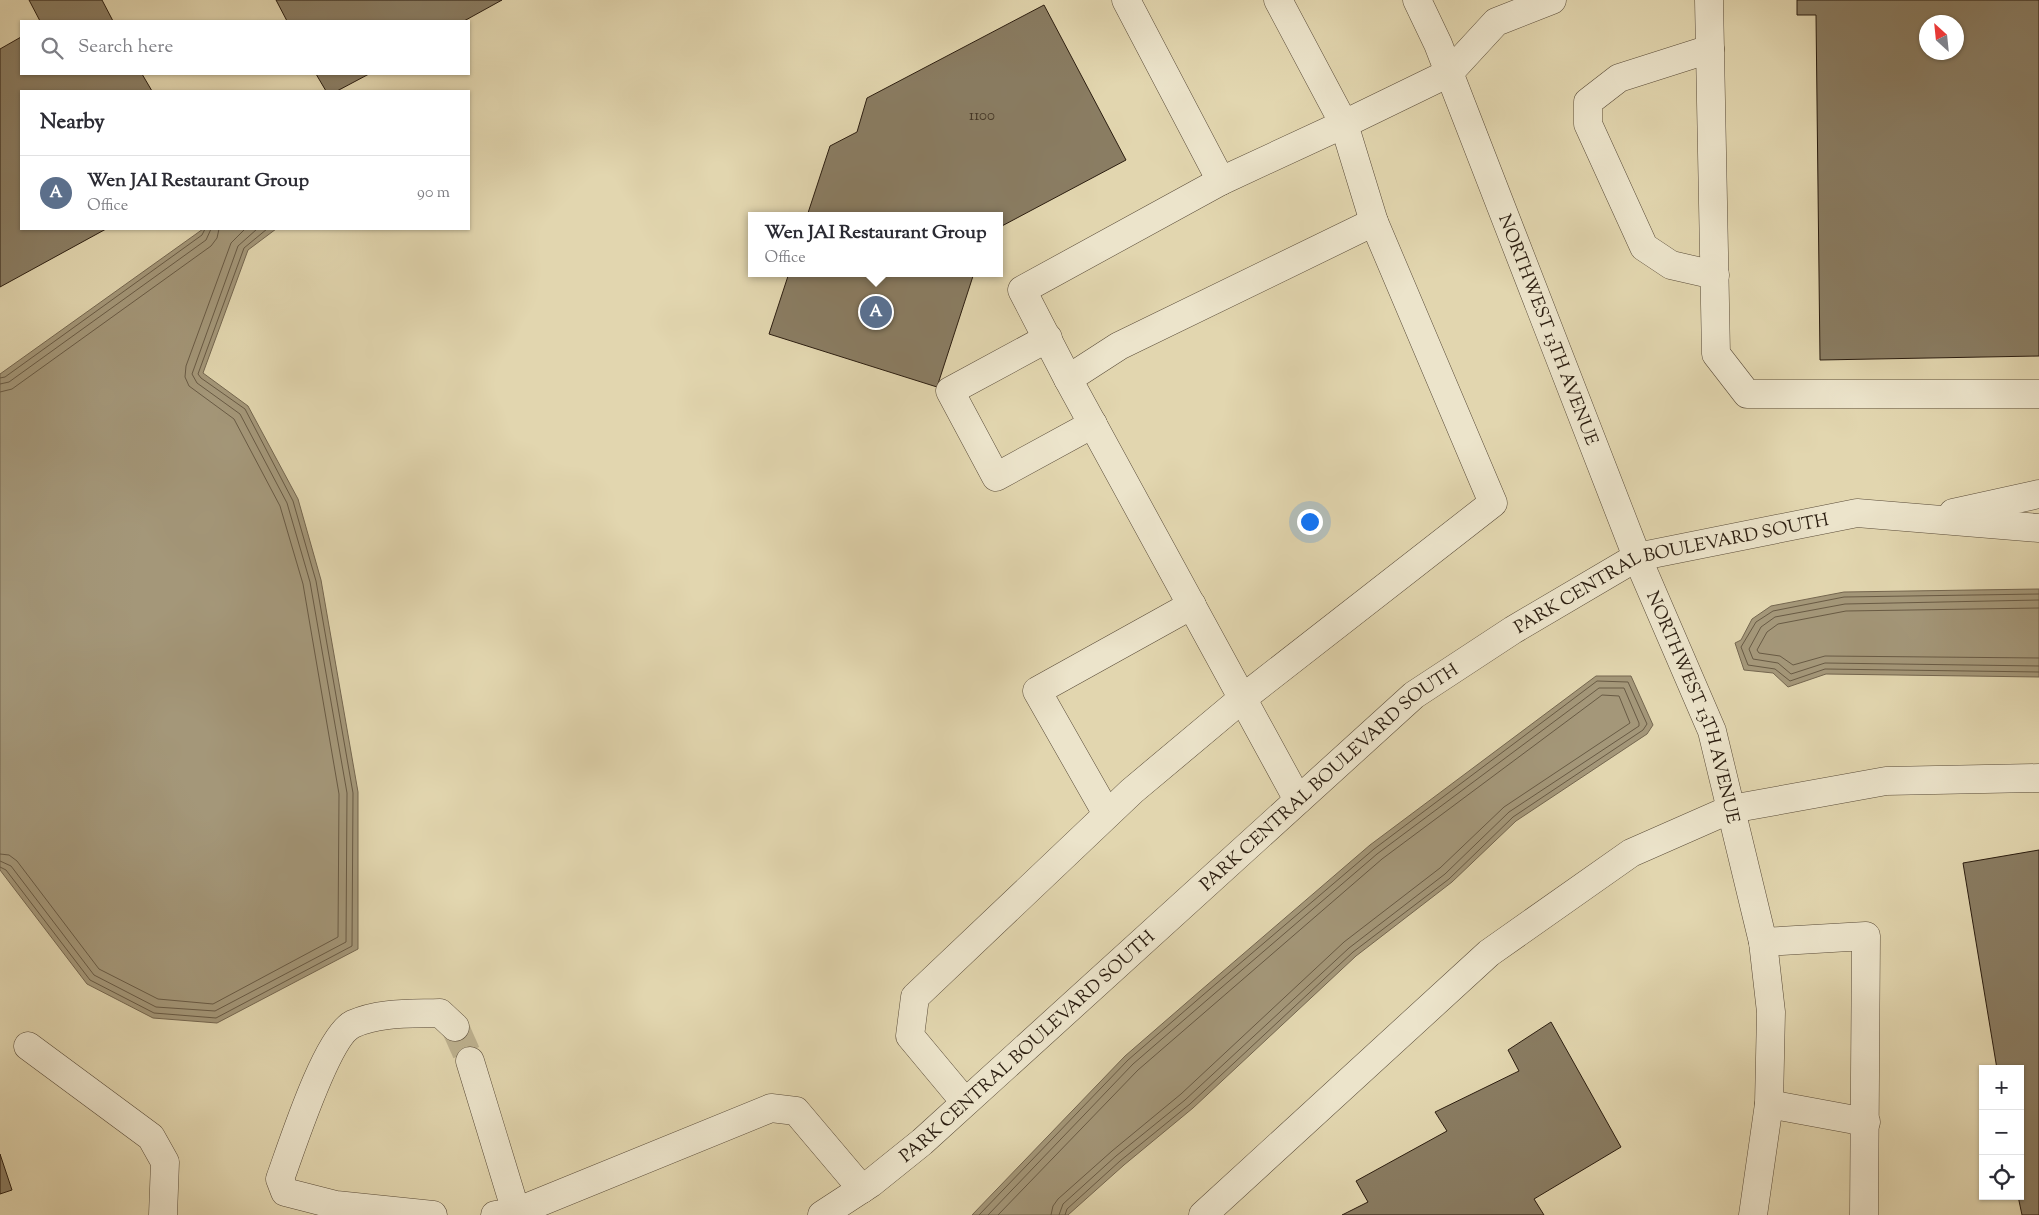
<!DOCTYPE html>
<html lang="en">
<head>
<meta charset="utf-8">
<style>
	:root { --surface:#fff; --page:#f2f2f3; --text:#2b2b33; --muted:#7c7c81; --line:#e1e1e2; --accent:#111827 }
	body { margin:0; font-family:"Sorts Mill Goudy",serif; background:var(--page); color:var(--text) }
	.controls { position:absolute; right:15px; bottom:15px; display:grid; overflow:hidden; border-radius:0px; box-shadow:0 1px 4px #0004 }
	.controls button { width:45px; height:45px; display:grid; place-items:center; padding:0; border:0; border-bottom:1px solid var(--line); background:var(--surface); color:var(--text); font:25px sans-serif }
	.compass { position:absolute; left:1919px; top:15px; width:45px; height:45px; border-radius:50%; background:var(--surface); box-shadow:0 1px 4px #0004; rotate:333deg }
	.you { position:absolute; left:1309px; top:521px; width:18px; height:18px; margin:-12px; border:4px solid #fff; border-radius:50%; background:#1a73e8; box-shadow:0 0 0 8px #1a73e833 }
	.badge { display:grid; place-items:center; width:32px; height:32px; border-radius:50%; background:var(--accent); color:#fff; font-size:16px; font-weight:700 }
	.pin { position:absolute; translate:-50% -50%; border:2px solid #fff; box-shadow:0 1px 5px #0006 }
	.popup { position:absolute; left:748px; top:212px; width:255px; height:65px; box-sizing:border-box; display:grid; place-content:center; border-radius:0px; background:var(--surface); filter:drop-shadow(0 1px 4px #0005); font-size:16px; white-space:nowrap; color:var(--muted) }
	.popup b { font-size:19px; color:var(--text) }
	.popup::after { content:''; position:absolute; left:50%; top:100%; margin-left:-10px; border:10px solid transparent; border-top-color:var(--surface) }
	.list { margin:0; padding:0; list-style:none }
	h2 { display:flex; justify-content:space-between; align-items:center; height:65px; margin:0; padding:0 20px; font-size:21px }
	h2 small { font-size:16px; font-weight:400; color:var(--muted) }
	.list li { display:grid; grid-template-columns:32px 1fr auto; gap:15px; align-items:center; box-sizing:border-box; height:75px; padding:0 20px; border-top:1px solid var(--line) }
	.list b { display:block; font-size:19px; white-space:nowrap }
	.list p { margin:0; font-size:16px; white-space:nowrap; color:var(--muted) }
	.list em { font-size:16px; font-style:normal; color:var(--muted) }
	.icon { flex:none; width:28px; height:28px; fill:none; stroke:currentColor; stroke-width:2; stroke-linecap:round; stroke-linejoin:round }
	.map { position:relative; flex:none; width:2039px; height:1215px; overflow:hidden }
	.search { position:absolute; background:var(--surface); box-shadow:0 1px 4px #0004; left:20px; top:20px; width:450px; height:55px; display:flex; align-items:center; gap:12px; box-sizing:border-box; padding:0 18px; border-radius:0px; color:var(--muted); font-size:19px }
	.panel { position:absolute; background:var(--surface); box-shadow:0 1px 4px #0004; left:20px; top:90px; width:450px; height:140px; border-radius:0px }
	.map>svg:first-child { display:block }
	.water { fill:#a49779; stroke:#74664f }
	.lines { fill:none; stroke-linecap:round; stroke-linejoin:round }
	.shore { stroke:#685a44; stroke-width:1 }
	.building { fill:#8a7d63; stroke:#2b1d10; fill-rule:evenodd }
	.minor-tunnel { stroke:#bdb18f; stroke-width:28; stroke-dasharray:28 14; stroke-linecap:butt }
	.minor-casing { stroke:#594b38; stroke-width:29 }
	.minor { stroke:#ece4cb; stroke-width:28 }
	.labels { text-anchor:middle; stroke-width:4; stroke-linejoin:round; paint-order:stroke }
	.number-label { font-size:15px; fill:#433525 }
	.street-label { font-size:18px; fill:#2b1d10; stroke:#ece4cb }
</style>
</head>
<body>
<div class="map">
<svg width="2039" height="1215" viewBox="0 0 2039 1215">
	<rect width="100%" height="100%" fill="#e2d6af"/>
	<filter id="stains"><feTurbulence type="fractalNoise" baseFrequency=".004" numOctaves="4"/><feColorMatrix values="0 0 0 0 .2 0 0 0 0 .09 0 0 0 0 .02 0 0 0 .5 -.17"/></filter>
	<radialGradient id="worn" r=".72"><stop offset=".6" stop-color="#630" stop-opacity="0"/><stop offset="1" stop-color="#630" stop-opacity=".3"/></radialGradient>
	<path class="water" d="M203 229H276L248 250 203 373 248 406 298 499 321 580 358 792V949L217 1023 153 1018 87 984 0 870V374Z
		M2039 589V677L1826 674 1788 687 1773 673 1744 670 1735 643 1741 640 1752 619 1771 606 1844 592Z
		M1596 676H1631L1653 725 1647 734 1516 821 1452 882 1356 956 1193 1108 1124 1165 1068 1215H972L1125 1056 1200 991 1370 845Z"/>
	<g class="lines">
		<path class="shore" d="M0 378 5 377 202 235 205 229
			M0 384 9 382 206 240 211 229
			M0 392 12 389 211 246 217 238 219 229
			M2039 594 1844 597 1773 611 1756 622 1741 647 1748 665 1775 669 1790 681 1825 669 2039 672
			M2039 600 1845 604 1775 617 1761 627 1749 649 1753 659 1778 663 1791 674 1825 663 2039 666
			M2039 608 1846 611 1778 624 1767 632 1757 650 1759 653 1780 656 1793 665 1825 656 2039 658
			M0 854 9 855 17 861 99 969 158 999 213 1004 338 937 339 794 303 584 280 506 234 419 189 386 185 377 186 366 231 243 245 229
			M0 861 11 866 94 975 156 1007 215 1011 346 942 347 793 310 582 287 503 240 414 197 383 192 374 238 246 257 229
			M0 867 6 870 90 980 154 1013 216 1018 352 946 353 793 316 581 293 501 245 409 201 378 198 374 244 248 267 229
			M979 1215 1128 1060 1203 995 1374 849 1597 681 1628 682 1647 724 1643 730 1513 817 1449 879 1353 952 1190 1104 1120 1161 1067 1209 1065 1215
			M988 1215 1133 1064 1207 1000 1377 854 1599 688H1624L1639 723V726L1509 812 1445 874 1349 948 1185 1100 1116 1156 1063 1204 1059 1215
			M998 1215 1138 1070 1212 1006 1382 859 1602 695 1619 696 1630 723 1504 807 1440 868 1344 942 1181 1094 1112 1151 1058 1199 1053 1206 1051 1215"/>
	</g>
	<path class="building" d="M29 0H102L113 21H40Z
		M276 0H502L464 21H287Z
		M1797 0H2039V356L1820 360 1816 15H1797ZM1926 22H1956V52H1926Z
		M1044 5 1126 160 1000 227V216H807L830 146 857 132 867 98Z
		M21 37V74H142L152 91H21V229H106L0 287V49Z
		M316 74H369L337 91H326Z
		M789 273H974L937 387 769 334Z
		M2039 850V1215H2022L2018 1196H2020V1069H1997L1963 863Z
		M1551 1022 1621 1147 1534 1199 1544 1215H1342L1368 1202 1356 1181 1447 1131 1435 1112 1519 1071 1508 1050Z
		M0 1154 12 1190 0 1194Z"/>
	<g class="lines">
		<path class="minor-tunnel" d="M455 1027 470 1061"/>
		<g class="minor-casing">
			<g id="minor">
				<path d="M1126 0 1221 181 1344 124 1278 0"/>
				<path id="s1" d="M1417 0 1438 44 1637 557 1712 731 1763 942 1771 1012 1769 1104 1753 1215"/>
				<path d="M1709 0 1716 354 1747 394H2039"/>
				<path d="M1710 49 1619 78 1588 102V124L1644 247 1671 265 1715 275"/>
				<path d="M1048 338 950 391 996 477 1093 424"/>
				<path d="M1068 379 1022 290 1221 181"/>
				<path d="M1953 513 2039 494"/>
				<path d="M1298 800 1068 379 1119 346 1374 222 1344 124 1449 73 1496 22 1552 0"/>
				<path d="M1107 814 1037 691 1192 605"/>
				<path d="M1763 942 1866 936 1864 1215"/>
				<path d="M28 1046 151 1137 165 1162 163 1215"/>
				<path d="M470 1061 517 1215"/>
				<path d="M965 1102 910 1036 915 997 1132 791 1243 698 1493 503 1374 222"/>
				<path d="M1769 1104 1866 1122"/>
				<path d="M433 1215 336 1205 285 1192 280 1179C291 1149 327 1036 353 1024 380 1012 410 1014 440 1013L455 1027"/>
				<path d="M495 1215 516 1212 771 1108 796 1111 862 1189"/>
				<path id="s2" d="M822 1215 871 1183 922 1142 1414 695 1513 630 1637 557 1857 513 2039 528"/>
				<path d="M1203 1215 1489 953 1631 853 1731 809 1886 781 2039 778"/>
			</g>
		</g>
		<use href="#minor" class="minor"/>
	</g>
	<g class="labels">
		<g class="number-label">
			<text x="982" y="120">1100</text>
		</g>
		<g class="street-label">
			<text dy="6" stroke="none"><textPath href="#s1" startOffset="355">NORTHWEST 13TH AVENUE</textPath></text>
			<text dy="6" stroke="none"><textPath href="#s2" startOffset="1078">PARK CENTRAL BOULEVARD SOUTH</textPath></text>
			<text dy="6" stroke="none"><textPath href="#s1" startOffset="760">NORTHWEST 13TH AVENUE</textPath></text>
			<text dy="6" stroke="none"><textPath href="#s2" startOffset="671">PARK CENTRAL BOULEVARD SOUTH</textPath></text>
			<text dy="6" stroke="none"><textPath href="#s2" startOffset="266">PARK CENTRAL BOULEVARD SOUTH</textPath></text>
		</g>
	</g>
	<rect width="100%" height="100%" filter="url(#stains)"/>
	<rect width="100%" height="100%" fill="url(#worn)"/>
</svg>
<div class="controls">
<button>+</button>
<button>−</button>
<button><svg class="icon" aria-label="locate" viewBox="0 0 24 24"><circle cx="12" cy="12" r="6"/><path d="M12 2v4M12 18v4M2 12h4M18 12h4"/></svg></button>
</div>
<svg class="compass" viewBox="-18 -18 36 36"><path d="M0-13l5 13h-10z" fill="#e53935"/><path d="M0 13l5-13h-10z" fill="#7c7c81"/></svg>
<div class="you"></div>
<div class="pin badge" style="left:876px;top:312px;background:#5c6f8a">A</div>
<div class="popup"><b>Wen JAI Restaurant Group</b>Office</div>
<div class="search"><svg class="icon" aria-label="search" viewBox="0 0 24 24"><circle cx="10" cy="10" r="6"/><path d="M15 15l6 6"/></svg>Search here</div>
<section class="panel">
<h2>Nearby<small></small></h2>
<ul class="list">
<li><span class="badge" style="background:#5c6f8a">A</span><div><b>Wen JAI Restaurant Group</b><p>Office</p></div><em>90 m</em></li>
</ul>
</section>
</div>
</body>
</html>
